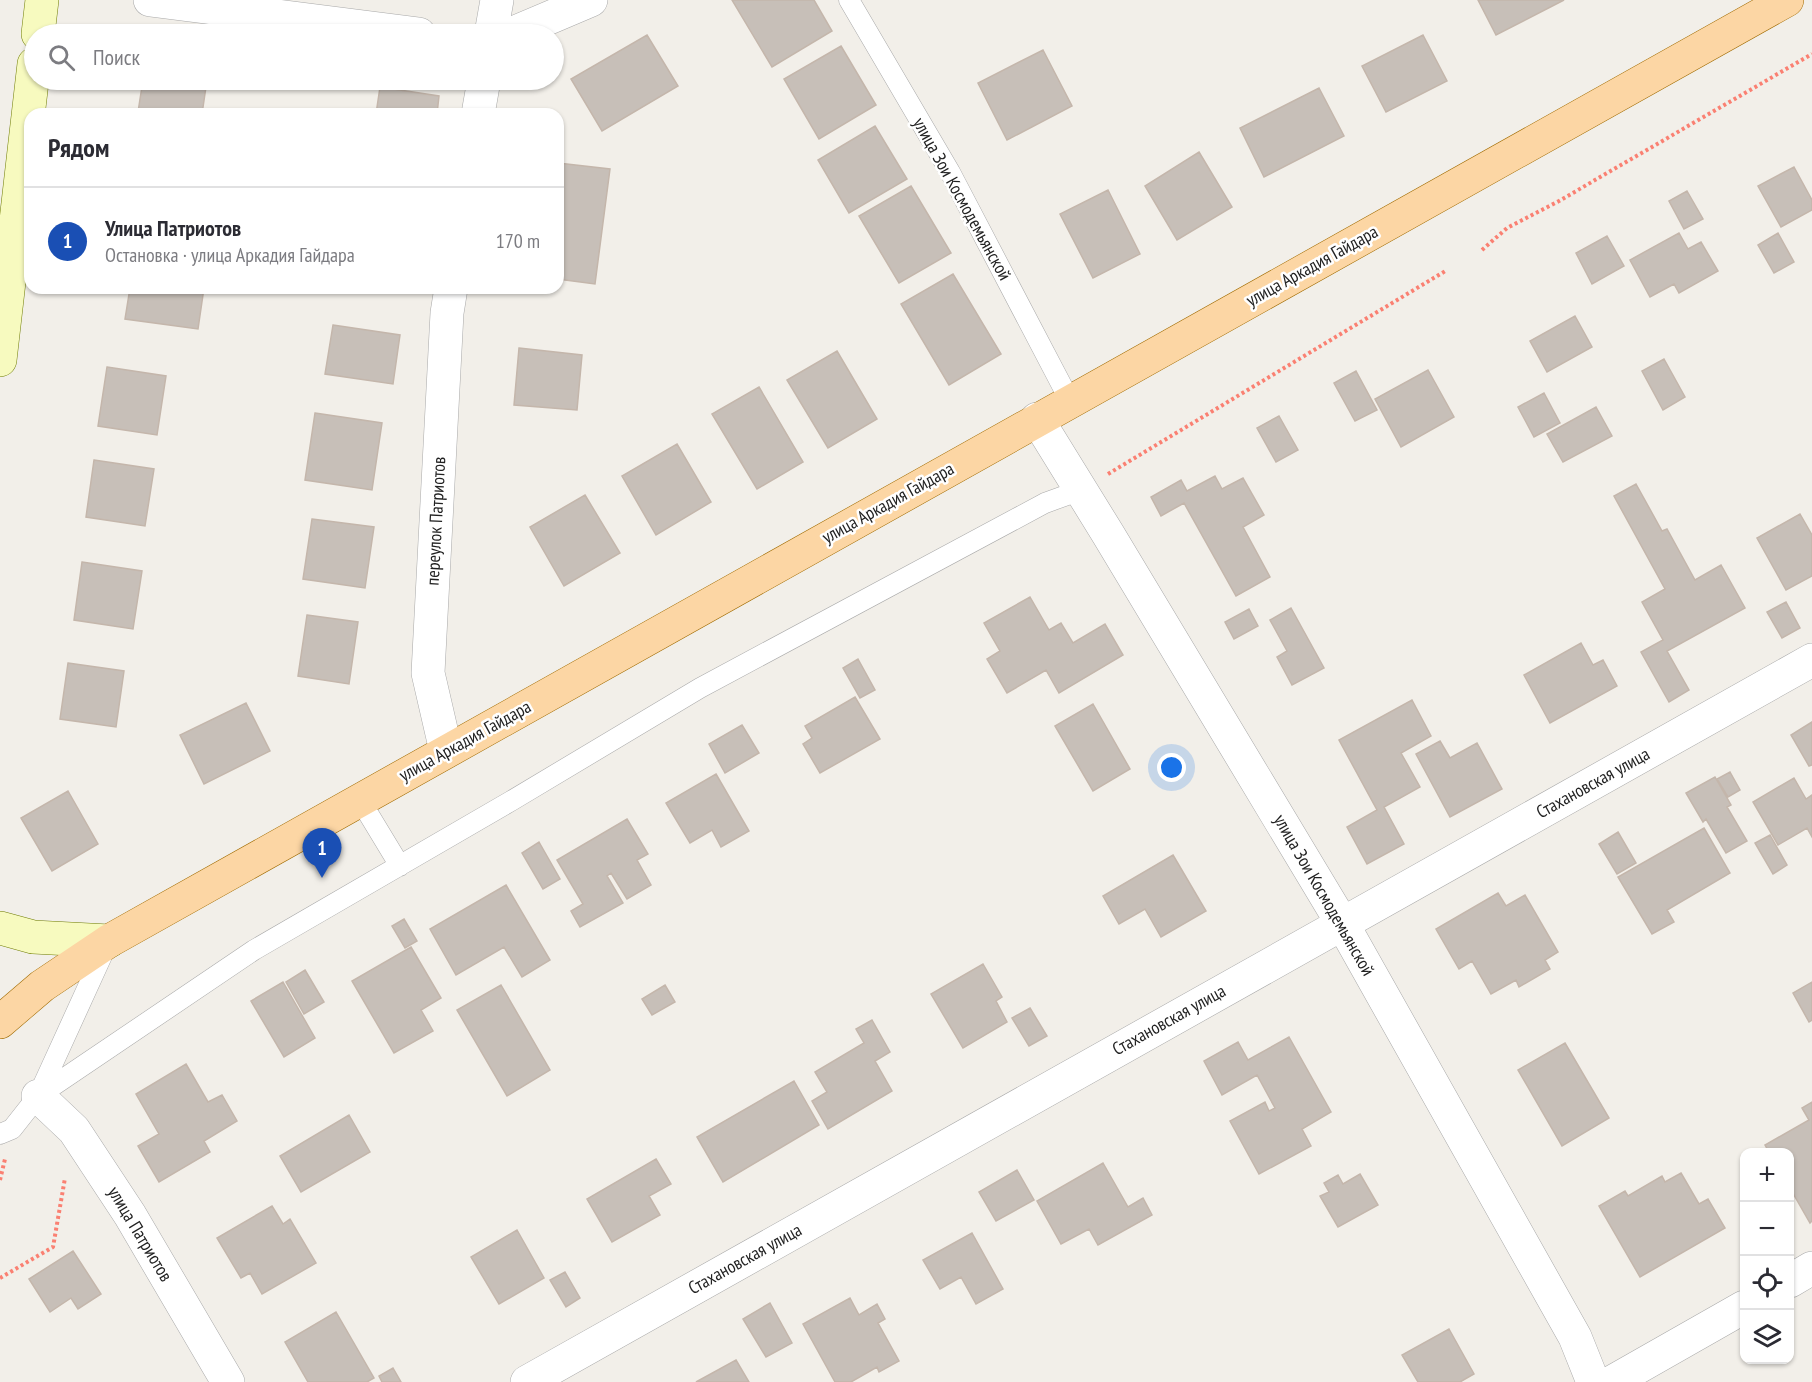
<!DOCTYPE html>
<html lang="ru">
<head>
<meta charset="utf-8">
<style>
	:root { --surface:#fff; --page:#f7f7f7; --text:#2b2b33; --muted:#7c7c81; --line:#e1e1e2; --accent:#2563eb }
	body { margin:0; font-family:"PT Sans Narrow",sans-serif; background:var(--page); color:var(--text) }
	.controls { position:absolute; right:18px; bottom:18px; display:grid; overflow:hidden; border-radius:12px; box-shadow:0 2px 4px #0004 }
	.controls button { width:54px; height:54px; display:grid; place-items:center; padding:0; border:0; border-bottom:2px solid var(--line); background:var(--surface); color:var(--text); font:30px sans-serif }
	.you { position:absolute; left:1172px; top:768px; width:21px; height:21px; margin:-15px; border:4px solid #fff; border-radius:50%; background:#1a73e8; box-shadow:0 0 0 9px #1a73e833 }
	.badge { display:grid; place-items:center; width:39px; height:39px; border-radius:50%; background:var(--accent); color:#fff; font-size:20px; font-weight:700 }
	.pin { position:absolute; translate:-50% -50px; filter:drop-shadow(0 2px 3px #0008) }
	.pin::after { content:''; position:absolute; top:32px; width:21px; height:18px; background:inherit; clip-path:polygon(0 0,100% 0,50% 100%) }
	.list { margin:0; padding:0; list-style:none }
	h2 { display:flex; justify-content:space-between; align-items:center; height:78px; margin:0; padding:0 24px; font-size:26px }
	h2 small { font-size:20px; font-weight:400; color:var(--muted) }
	.list li { display:grid; grid-template-columns:39px 1fr auto; gap:18px; align-items:center; box-sizing:border-box; height:108px; padding:0 24px; border-top:2px solid var(--line) }
	.list b { display:block; font-size:22px; white-space:nowrap }
	.list p { margin:0; font-size:20px; white-space:nowrap; color:var(--muted) }
	.list em { font-size:20px; font-style:normal; color:var(--muted) }
	.icon { flex:none; width:33px; height:33px; fill:none; stroke:currentColor; stroke-width:2; stroke-linecap:round; stroke-linejoin:round }
	.map { position:relative; flex:none; width:1812px; height:1382px; overflow:hidden }
	.search { position:absolute; background:var(--surface); box-shadow:0 2px 4px #0004; left:24px; top:24px; width:540px; height:66px; display:flex; align-items:center; gap:15px; box-sizing:border-box; padding:0 21px; border-radius:33px; color:var(--muted); font-size:22px }
	.panel { position:absolute; background:var(--surface); box-shadow:0 2px 4px #0004; left:24px; top:108px; width:540px; height:186px; border-radius:18px }
	.map>svg:first-child { display:block }
	.building { fill:#c7bfb8; stroke:#c4b6ab; stroke-width:1.5 }
	.lines { fill:none; stroke-linecap:round; stroke-linejoin:round }
	.service-casing { stroke:#a9a9a9; stroke-width:21 }
	.minor-casing { stroke:#a9a9a9; stroke-width:34 }
	.secondary-casing { stroke:#707d05; stroke-width:34 }
	.primary-casing { stroke:#a06b00; stroke-width:34 }
	.path { stroke:#fa8072; stroke-width:4; stroke-dasharray:3 3; stroke-linecap:butt }
	.service { stroke:#fff; stroke-width:20 }
	.minor { stroke:#fff; stroke-width:33 }
	.secondary { stroke:#f7fabf; stroke-width:33 }
	.primary { stroke:#fcd6a4; stroke-width:33 }
	.labels { text-anchor:middle; stroke-width:5; stroke-linejoin:round; paint-order:stroke }
	.street-label { font-size:18px; fill:#222; stroke:#fff }
</style>
</head>
<body>
<div class="map">
<svg width="1812" height="1382" viewBox="0 0 1812 1382">
	<rect width="100%" height="100%" fill="#f2efe9"/>
	<path class="building" d="M732 0H814L832 31 772 67Z
		M1478 0H1564L1496 35Z
		M647 35 678 86 602 131 571 79Z
		M1423 35 1447 81 1386 112 1362 66Z
		M841 46 876 105 819 139 784 79Z
		M1043 50 1072 106 1007 140 978 83Z
		M143 80H207L202 114H151L138 112Z
		M380 87 439 96 437 114H376Z
		M1319 88 1344 136 1264 177 1240 128Z
		M875 126 907 179 849 213 818 160Z
		M1199 152 1232 207 1177 240 1145 186Z
		M558 163 610 169 595 284 558 279Z
		M1794 167 1812 200V210L1781 227 1758 186Z
		M911 186 951 253 899 283 859 216Z
		M1108 190 1140 254 1093 278 1060 214Z
		M1687 191 1703 219 1684 229 1669 201Z
		M1679 233 1688 249 1701 242 1718 271 1679 293 1674 284 1650 297 1630 260Z
		M1778 233 1794 262 1774 273 1758 245Z
		M1607 236 1624 266 1592 284 1576 253Z
		M953 274 1001 354 949 385 901 304Z
		M130 288H204L198 329 125 319Z
		M1575 316 1592 347 1547 372 1530 341Z
		M333 325 400 335 393 384 325 374Z
		M519 348 582 355 577 410 514 405Z
		M837 351 877 419 828 448 787 380Z
		M1664 359 1685 397 1663 410 1642 371Z
		M107 367 166 376 157 435 98 426Z
		M1428 370 1454 417 1401 447 1375 399Z
		M1356 371 1377 410 1355 421 1334 383Z
		M759 387 803 462 757 489 712 414Z
		M1544 393 1560 423 1534 437 1518 407Z
		M1596 407 1612 436 1563 462 1547 434Z
		M315 413 382 423 372 490 305 480Z
		M1279 416 1298 450 1276 462 1257 428Z
		M677 444 711 502 656 535 622 476Z
		M94 460 154 469 145 526 86 517Z
		M1215 476 1222 489 1243 478 1264 515 1243 527 1270 577 1236 596 1184 503 1161 516 1151 497 1181 480 1187 491Z
		M1636 484 1662 531 1667 529 1695 580 1721 565 1745 608 1667 651 1689 690 1669 702 1641 652 1663 640 1642 602 1665 589 1614 496Z
		M585 495 620 553 564 586 530 527Z
		M1800 514 1812 535V576L1786 590 1757 538Z
		M312 519 374 527 365 588 303 579Z
		M82 562 142 571 133 629 74 620Z
		M1030 597 1049 630 1061 623 1073 643 1105 624 1123 655 1059 693 1046 670 1007 693 987 659 1000 651 984 623Z
		M1786 602 1800 628 1782 638 1767 612Z
		M1291 608 1324 668 1292 685 1277 657 1287 651 1270 620Z
		M1249 609 1258 626 1234 639 1225 622Z
		M307 615 358 622 349 684 298 676Z
		M1581 643 1593 665 1603 660 1617 686 1550 723 1524 675Z
		M858 659 875 690 860 698 843 668Z
		M68 663 124 671 116 727 60 719Z
		M855 697 880 739 820 773 803 744 812 738 805 726Z
		M1412 700 1431 736 1401 753 1420 787 1384 807 1404 844 1367 864 1347 827 1377 810 1339 740Z
		M246 703 270 751 204 784 180 735Z
		M1093 704 1130 769 1093 791 1055 726Z
		M1812 722V765L1809 766 1791 735Z
		M742 725 759 753 725 773 709 744Z
		M1440 741 1450 758 1477 743 1502 789 1450 817 1416 754Z
		M1730 772 1740 790 1728 797 1717 779Z
		M716 774 749 831 721 847 712 830 690 843 666 803Z
		M1715 777 1731 805 1727 807 1747 841 1726 853 1706 819 1703 822 1686 793Z
		M1794 778 1806 799 1812 795V837L1807 828 1778 845 1753 802Z
		M68 791 98 844 52 871 21 818Z
		M627 819 648 854 637 860 651 885 627 899 611 873 607 876 623 903 580 927 571 911 583 904 557 860Z
		M1704 828 1730 873 1667 910 1674 922 1652 934 1618 877Z
		M1618 832 1636 863 1617 874 1599 844Z
		M1770 835 1787 865 1773 874 1755 843Z
		M539 842 560 879 543 889 522 853Z
		M1173 855 1206 911 1161 937 1145 909 1119 924 1103 896Z
		M506 885 550 960 522 977 504 947 456 975 430 929Z
		M1498 893 1506 906 1525 895 1558 952 1545 960 1550 969 1519 987 1516 980 1491 994 1472 961 1459 969 1436 929Z
		M404 919 417 941 405 948 392 926Z
		M411 947 441 998 421 1010 433 1031 394 1053 352 981Z
		M983 964 1002 997 996 1001 1007 1022 963 1048 931 994Z
		M305 970 324 1002 304 1014 286 982Z
		M283 982 315 1038 284 1057 251 1001Z
		M1812 982V1020L1809 1022 1793 993Z
		M501 985 550 1070 507 1096 457 1010Z
		M665 985 675 1002 652 1015 642 999Z
		M1030 1008 1047 1036 1029 1046 1012 1018Z
		M872 1020 890 1052 875 1061 892 1091 828 1129 812 1101 827 1092 815 1072 864 1043 856 1029Z
		M1289 1037 1331 1112 1302 1129 1311 1146 1259 1174 1230 1121 1265 1102 1269 1111 1275 1108 1257 1075 1222 1095 1204 1061 1238 1042 1248 1060Z
		M1565 1043 1609 1118 1562 1146 1518 1070Z
		M186 1064 208 1102 222 1095 237 1121 204 1141 210 1152 159 1182 138 1146 159 1134 136 1094Z
		M794 1081 819 1125 723 1182 697 1137Z
		M1812 1102V1221L1810 1223 1790 1188V1152H1769L1765 1145 1809 1120 1802 1108Z
		M349 1115 370 1152 301 1192 280 1156Z
		M656 1159 671 1184 649 1196 660 1215 612 1242 587 1199Z
		M1103 1163 1128 1207 1143 1198 1152 1215 1098 1245 1089 1229 1061 1244 1037 1201Z
		M1017 1170 1034 1200 996 1221 979 1192Z
		M1681 1173 1699 1204 1708 1199 1725 1228 1640 1277 1599 1206 1625 1191 1628 1196 1662 1176 1665 1182Z
		M1360 1174 1378 1205 1338 1227 1320 1196 1329 1192 1324 1183 1338 1175 1343 1184Z
		M272 1206 283 1224 290 1219 316 1263 262 1294 250 1273 241 1278 217 1238Z
		M517 1230 544 1278 499 1304 471 1257Z
		M972 1233 1003 1289 976 1304 961 1277 940 1289 923 1260Z
		M73 1251 101 1294 78 1309 71 1298 50 1312 29 1279Z
		M565 1272 580 1298 566 1307 550 1280Z
		M850 1298 859 1315 877 1304 885 1319 878 1323 899 1361 879 1372 877 1367 851 1382H835L803 1324Z
		M770 1303 792 1343 766 1357 743 1319Z
		M336 1312 374 1378 367 1382H308L285 1342Z
		M1449 1329 1474 1374 1460 1382H1418L1402 1355Z
		M736 1360 749 1382H696Z
		M393 1368 401 1382H382L379 1376Z"/>
	<g class="lines">
		<g class="service-casing">
			<path id="service" d="M849 0 950 172 1070 401
				M360 800 400 866
				M38 1096 254 950 511 801 700 688 1045 503 1081 490
				M0 1134 12 1129 38 1096 106 947"/>
		</g>
		<g class="minor-casing">
			<path id="minor" d="M150 0 419 34
				M491 34 497 0
				M511 34 591 0
				M478 114 484 80
				M1037 419 1108 534 1342 923 1575 1337 1593 1382
				M446 751 428 673 447 313 451 288
				M38 1096 74 1130 130 1215 228 1382
				M1790 1281 1812 1268
				M527 1382 1812 660
				M1612 1382 1744 1307"/>
		</g>
		<g class="secondary-casing">
			<path id="secondary" d="M38 34 42 0
				M0 360 34 64
				M0 928 33 937 109 941"/>
		</g>
		<g class="primary-casing">
			<path id="primary" d="M0 1022 42 986 109 941 1787 0"/>
		</g>
		<path class="path" d="M1482 250 1507 228 1559 201 1812 54
			M1108 474 1447 270
			M0 1180 5 1159
			M0 1278 53 1247 65 1178"/>
		<use href="#service" class="service"/>
		<use href="#minor" class="minor"/>
		<use href="#secondary" class="secondary"/>
		<use href="#primary" class="primary"/>
	</g>
	<g class="labels">
		<g class="street-label">
			<text transform="translate(962 199) rotate(61)" y="6">улица Зои Космодемьянской</text>
			<text transform="translate(1312 266) rotate(-29)" y="6">улица Аркадия Гайдара</text>
			<text transform="translate(888 503) rotate(-29)" y="6">улица Аркадия Гайдара</text>
			<text transform="translate(436 521) rotate(-87)" y="6">переулок Патриотов</text>
			<text transform="translate(465 741) rotate(-29)" y="6">улица Аркадия Гайдара</text>
			<text transform="translate(1593 783) rotate(-29)" y="6">Стахановская улица</text>
			<text transform="translate(1324 895) rotate(60)" y="6">улица Зои Космодемьянской</text>
			<text transform="translate(1169 1020) rotate(-29)" y="6">Стахановская улица</text>
			<text transform="translate(140 1234) rotate(59)" y="6">улица Патриотов</text>
			<text transform="translate(745 1259) rotate(-29)" y="6">Стахановская улица</text>
		</g>
	</g>
</svg>
<div class="controls">
<button>+</button>
<button>−</button>
<button><svg class="icon" aria-label="locate" viewBox="0 0 24 24"><circle cx="12" cy="12" r="6"/><path d="M12 2v4M12 18v4M2 12h4M18 12h4"/></svg></button>
<button><svg class="icon" aria-label="layers" viewBox="0 0 24 24"><path d="M12 4l9 5-9 5-9-5zM3 14l9 5 9-5"/></svg></button>
</div>
<div class="you"></div>
<div class="pin badge" style="left:322px;top:878px;background:#1a4fb4">1</div>
<div class="search"><svg class="icon" aria-label="search" viewBox="0 0 24 24"><circle cx="10" cy="10" r="6"/><path d="M15 15l6 6"/></svg>Поиск</div>
<section class="panel">
<h2>Рядом<small></small></h2>
<ul class="list">
<li><span class="badge" style="background:#1a4fb4">1</span><div><b>Улица Патриотов</b><p>Остановка · улица Аркадия Гайдара</p></div><em>170 m</em></li>
</ul>
</section>
</div>
</body>
</html>
